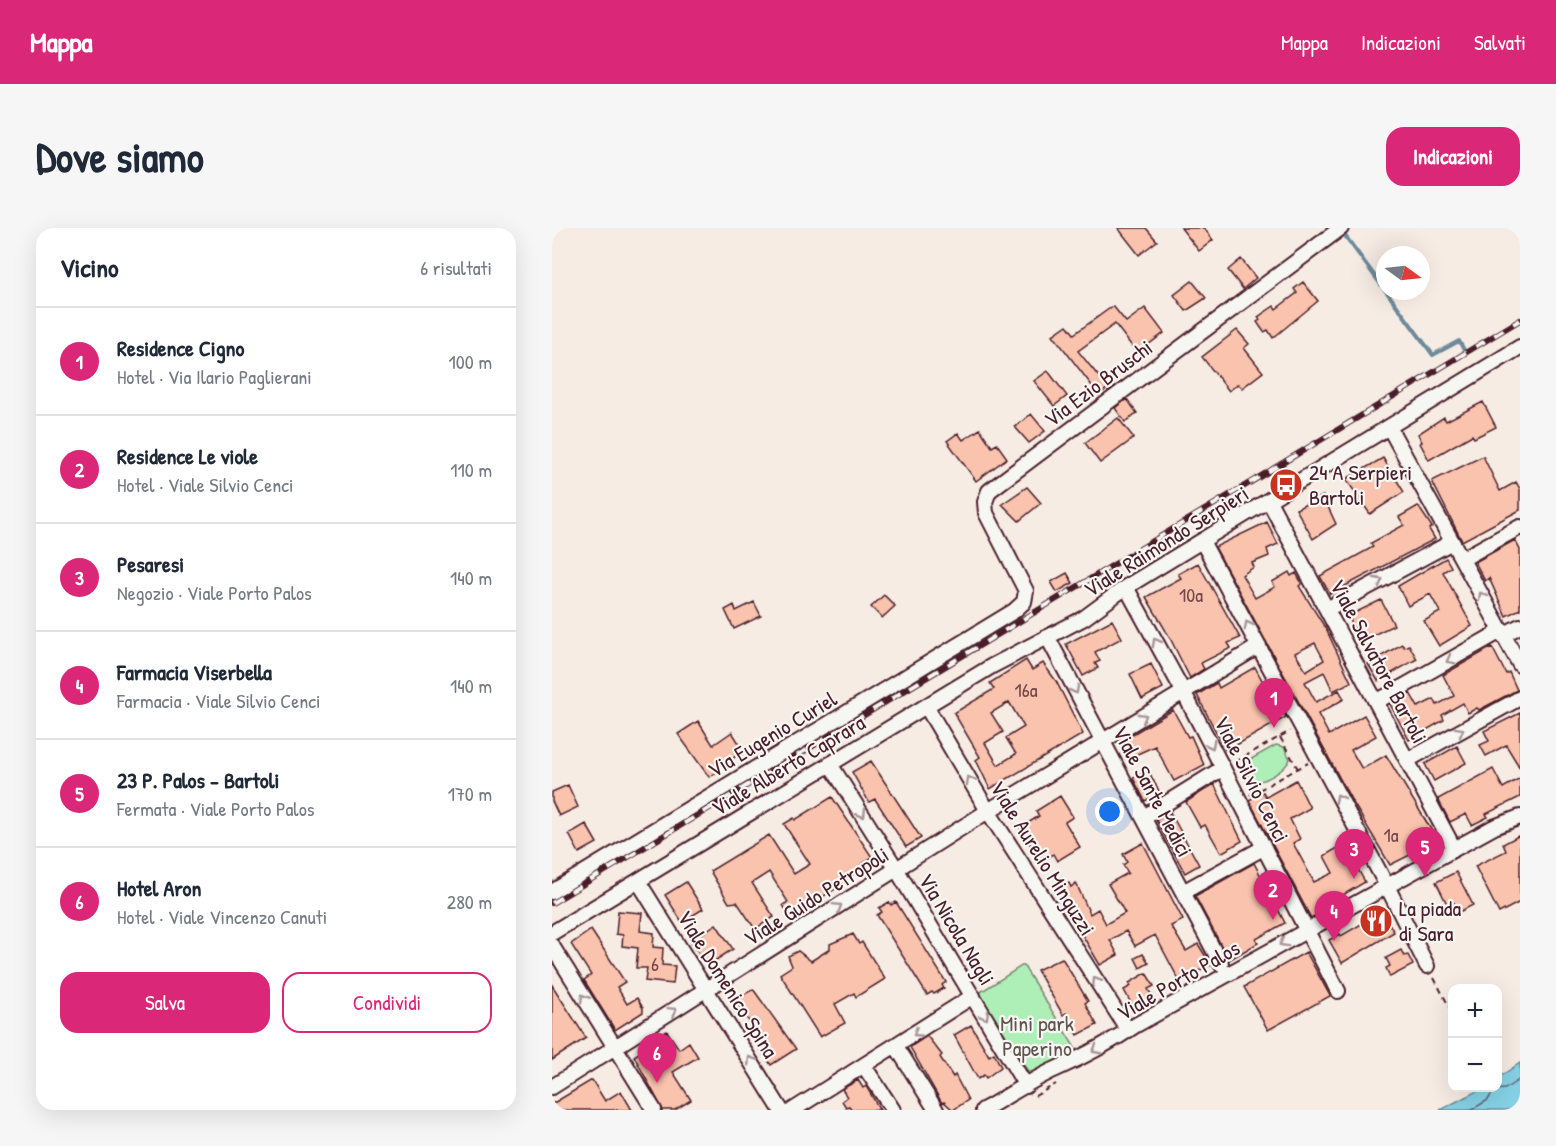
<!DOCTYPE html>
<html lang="it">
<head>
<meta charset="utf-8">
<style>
	:root { --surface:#fff; --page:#f6f6f7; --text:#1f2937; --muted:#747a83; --line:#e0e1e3; --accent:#db2777 }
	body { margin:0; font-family:"Patrick Hand",sans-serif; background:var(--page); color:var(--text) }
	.controls { position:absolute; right:18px; bottom:18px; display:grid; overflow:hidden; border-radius:12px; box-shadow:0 6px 24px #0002 }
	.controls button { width:54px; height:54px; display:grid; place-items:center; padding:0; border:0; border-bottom:2px solid var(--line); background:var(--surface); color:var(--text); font:30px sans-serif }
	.compass { position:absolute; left:824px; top:18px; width:54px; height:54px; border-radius:50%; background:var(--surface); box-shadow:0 6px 24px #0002; rotate:105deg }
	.you { position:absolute; left:558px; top:584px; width:21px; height:21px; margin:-15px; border:4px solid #fff; border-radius:50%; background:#1a73e8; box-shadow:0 0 0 9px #1a73e833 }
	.badge { display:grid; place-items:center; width:39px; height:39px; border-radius:50%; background:var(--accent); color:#fff; font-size:20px; font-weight:700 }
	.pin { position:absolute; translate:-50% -50px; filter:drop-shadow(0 2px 3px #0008) }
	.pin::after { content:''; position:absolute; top:32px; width:21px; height:18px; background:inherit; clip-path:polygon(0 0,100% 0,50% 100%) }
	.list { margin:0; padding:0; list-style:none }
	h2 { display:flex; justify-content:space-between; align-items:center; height:78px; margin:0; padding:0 24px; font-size:26px }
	h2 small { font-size:20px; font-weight:400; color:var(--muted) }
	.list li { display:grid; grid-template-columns:39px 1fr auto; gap:18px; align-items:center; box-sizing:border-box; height:108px; padding:0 24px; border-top:2px solid var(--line) }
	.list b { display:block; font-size:22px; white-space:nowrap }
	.list p { margin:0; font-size:20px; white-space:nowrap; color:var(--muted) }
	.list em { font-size:20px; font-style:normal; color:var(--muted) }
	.actions { display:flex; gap:12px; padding:18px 24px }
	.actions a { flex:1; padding:14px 0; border:2px solid var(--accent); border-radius:18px; text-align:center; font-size:21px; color:var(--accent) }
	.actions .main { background:var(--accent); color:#fff }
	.map { position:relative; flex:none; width:968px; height:882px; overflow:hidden; border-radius:18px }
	header { display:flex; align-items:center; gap:36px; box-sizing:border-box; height:84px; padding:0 30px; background:var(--accent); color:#fff }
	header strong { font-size:28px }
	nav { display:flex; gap:33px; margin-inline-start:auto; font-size:21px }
	.intro { display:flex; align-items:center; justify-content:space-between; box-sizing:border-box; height:144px; padding:0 36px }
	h1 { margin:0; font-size:42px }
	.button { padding:15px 27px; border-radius:18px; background:var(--accent); color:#fff; font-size:21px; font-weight:700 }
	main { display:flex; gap:36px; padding:0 36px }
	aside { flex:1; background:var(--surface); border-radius:18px; box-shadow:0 6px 24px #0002 }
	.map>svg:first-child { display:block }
	.green { fill:#aeefb8; stroke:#7c8772; stroke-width:1.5 }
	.water { fill:#85d1e5; stroke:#6d8a9b; stroke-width:1.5 }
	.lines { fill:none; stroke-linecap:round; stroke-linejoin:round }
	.shore { stroke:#626675; stroke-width:1.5 }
	.stream { stroke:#6d8a9b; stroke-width:4 }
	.building { fill:#fac3ad; stroke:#4a1f2b; stroke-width:1.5; fill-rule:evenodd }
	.minor-casing { stroke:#4a1f2b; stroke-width:18 }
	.path { stroke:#4a1f2b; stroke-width:2; stroke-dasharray:6 4.5; stroke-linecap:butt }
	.minor { stroke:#f6f6f2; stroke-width:14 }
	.rail-casing { stroke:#4a1f2b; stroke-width:6 }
	.rail { stroke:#f6f6f2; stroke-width:4; stroke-dasharray:11; stroke-linecap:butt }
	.oneway { stroke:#a99598 }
	.labels { text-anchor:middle; stroke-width:4.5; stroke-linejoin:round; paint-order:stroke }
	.number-label { font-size:20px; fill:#76484c }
	.street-label { font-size:22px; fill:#4a1f2b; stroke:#f6f6f2 }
	.poi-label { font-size:22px; fill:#4a1f2b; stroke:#f6f6f2; text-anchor:start }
	.park-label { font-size:22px; fill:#63534e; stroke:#f6f6f2 }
</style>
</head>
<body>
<header>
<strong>Mappa</strong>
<nav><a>Mappa</a><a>Indicazioni</a><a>Salvati</a></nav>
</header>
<div class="intro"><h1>Dove siamo</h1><a class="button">Indicazioni</a></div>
<main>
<aside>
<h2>Vicino<small>6 risultati</small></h2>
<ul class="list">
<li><span class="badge">1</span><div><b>Residence Cigno</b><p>Hotel · Via Ilario Paglierani</p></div><em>100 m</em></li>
<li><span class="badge">2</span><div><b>Residence Le viole</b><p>Hotel · Viale Silvio Cenci</p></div><em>110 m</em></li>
<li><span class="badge">3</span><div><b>Pesaresi</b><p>Negozio · Viale Porto Palos</p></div><em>140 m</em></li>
<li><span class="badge">4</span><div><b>Farmacia Viserbella</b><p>Farmacia · Viale Silvio Cenci</p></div><em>140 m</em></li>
<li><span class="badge">5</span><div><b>23 P. Palos - Bartoli</b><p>Fermata · Viale Porto Palos</p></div><em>170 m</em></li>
<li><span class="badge">6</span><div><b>Hotel Aron</b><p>Hotel · Viale Vincenzo Canuti</p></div><em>280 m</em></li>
</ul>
<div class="actions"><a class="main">Salva</a><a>Condividi</a></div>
</aside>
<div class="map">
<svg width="968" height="882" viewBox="0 0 968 882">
	<rect width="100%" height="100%" fill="#f7ece4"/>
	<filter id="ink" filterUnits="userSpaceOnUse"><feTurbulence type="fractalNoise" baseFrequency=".0167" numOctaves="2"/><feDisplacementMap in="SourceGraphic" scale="12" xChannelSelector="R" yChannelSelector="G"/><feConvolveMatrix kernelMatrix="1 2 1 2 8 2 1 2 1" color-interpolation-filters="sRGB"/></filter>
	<g filter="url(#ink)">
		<path class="green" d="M724 517 732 519 738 531C733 543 712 555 699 554L692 541V535Z
			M471 737 525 823 483 847 475 842 427 765Z"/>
		<path class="water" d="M968 835V882H888L931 860H945L946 850Z"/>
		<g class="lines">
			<path class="shore" d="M919 882 936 872 942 862 953 861 968 851"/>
			<path class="stream" d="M791 5 833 62
				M834 63 881 127 907 113 912 122"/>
		</g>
		<path class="building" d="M566 0H594L605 13 587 27Z
			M629 0H652L661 12 647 23Z
			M689 31 704 50 691 61 676 42Z
			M640 53 654 70 634 83 622 67Z
			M751 54 766 73 721 110 716 102 712 104 705 94 708 92 706 89 722 78 724 81 745 65 742 61Z
			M561 78 574 94 593 80 612 105 585 125 563 96 526 123 556 160 547 167 501 107 515 97 522 106Z
			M685 102 697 116 692 120 711 144 690 160 686 156 677 163 650 129Z
			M496 143 515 168 502 178 482 153Z
			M575 171 585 185 573 194 563 180Z
			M931 174 944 199 922 210 920 207 877 232 868 215 870 214 866 206 892 189 894 193Z
			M479 186 493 203 477 215 463 199Z
			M566 190 582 210 548 235 533 215Z
			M428 201 440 219 445 216 455 230 424 253 395 213 406 205 411 212Z
			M931 228 948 263 964 254 968 261V282L910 313 880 253Z
			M831 230 852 264 818 286 794 251Z
			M475 259 489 275 467 293 450 276Z
			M771 268 784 296 761 311 744 281Z
			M866 278 880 299 877 301 883 311 778 366 768 348 821 319 819 315 852 297 847 289Z
			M715 294 726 316 715 321 717 328 700 335 702 339 690 347 703 370 723 359 720 354 737 344 739 348 744 345 750 356 747 358 774 401 799 454 781 463 772 444 753 454 764 474 787 462 792 471 766 486 777 507 812 487 824 508 799 522 810 541 834 527 886 613 838 637 800 573 663 319ZM763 415 772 432 754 443 743 425Z
			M963 312 968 322V381L954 388 937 350 933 353 923 334Z
			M894 330 899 339 891 344 920 398 887 418 872 393 888 384 878 366 856 378 846 358Z
			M646 335 688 410 676 415 679 420 649 435 652 441 638 450 617 408 594 369 629 350 626 346Z
			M515 345 521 355 505 364 499 354Z
			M332 367 343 378 330 390 319 379Z
			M829 372 842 397 809 413 796 388Z
			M202 374 209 388 182 401 173 382 182 377 184 383Z
			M560 392 570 410 543 424 548 433 543 435 546 440 531 448 514 416Z
			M850 416 852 419 857 417 865 431 826 453 816 436Z
			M940 419 954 446 957 444 965 462 927 482 925 480 916 485 911 475 890 487 892 492 857 512 838 476 858 465 866 479 882 471 885 477 902 468 891 447Z
			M474 432 480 442 491 435 504 453 531 506 438 561 424 532 428 529 402 485 442 461 438 455ZM457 474 472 499 454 510 464 526 446 537 433 515 451 504 439 485Z
			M599 436 611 460 590 471 578 446Z
			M703 439 726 482 730 481 734 489 674 523 645 467 661 457 665 455 667 460Z
			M621 482 636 509 639 508 652 537 622 553 603 518 581 528 578 523 575 524 569 513Z
			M968 485V540L954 517 934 528 928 517 937 513 932 503Z
			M146 493 161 517 180 504 192 523 164 541 166 544 157 549 126 506Z
			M905 518 914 535 882 553 873 536Z
			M319 533 369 610 354 619 323 571 317 574 300 544Z
			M941 541 951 560 968 550V569L934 586 936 589 920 597 914 586 898 594 886 571Z
			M596 542 608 565 593 573 581 550Z
			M744 552 758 580 738 591 748 611 741 615 762 654 781 645 772 628 792 616 813 654 784 671 786 675 759 690 697 572 711 564 714 569Z
			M662 556 690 613 669 625 653 597 648 599 634 574Z
			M16 557 26 579 7 588 0 573V564Z
			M508 568 521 589 513 594 528 619 505 633 501 626 489 634 468 600 487 588 484 583Z
			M280 569 320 629 309 637 311 640 292 653 293 655 238 689 231 677 236 674 217 644 200 655 222 689 203 701 185 674 177 675 158 643 217 607 242 646 258 636 232 596 242 590 243 592Z
			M618 584 647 637 633 645 604 592Z
			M34 596 45 615 27 625 17 606Z
			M968 607V674L947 685 923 638 954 623 951 616Z
			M591 615 631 692 619 698 634 723 646 716 659 737 627 752 603 707 583 718 574 703 558 712 566 727 548 737 504 663 517 655 519 659 524 655 538 686 546 681 554 696 573 685 556 656 576 645 571 637 575 634 571 626Z
			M702 635 733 695 704 711 706 715 677 732 643 668Z
			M904 644 921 677 907 684 902 675 896 678 884 654Z
			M134 654 151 681 130 694 113 667Z
			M337 674 339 677 344 674 394 754 390 757 392 760 382 766 380 764 375 767 325 687 330 684 327 680Z
			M66 683 90 685 88 703 102 705 101 719 111 720 110 737 123 738 121 756 93 753 95 740H84L86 720 70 718 71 707 64 706Z
			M830 684 842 704 790 735 777 712 788 706 789 708Z
			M164 696 181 721 155 738 139 713Z
			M39 702 73 754 65 759 75 776 85 770 91 780V784L63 802 32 752 39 747 19 716Z
			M301 706 307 716 310 714 333 751 304 769 302 765 283 776 293 795 268 809 228 746 240 738 236 728 246 723 259 733 278 721V716Z
			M849 722 852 728 856 727 861 737 838 749 834 740 838 738 834 730Z
			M754 724 778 768 716 802 692 759Z
			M591 726 597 735 588 740 583 730Z
			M510 730 536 773 533 775 545 797 526 807 514 785 511 787 485 742Z
			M594 745 602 758 596 761 600 768 581 779 572 762 579 758 577 755Z
			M0 757 34 810 0 832Z
			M201 761 244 821 219 837 203 813 208 810 183 772Z
			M419 797 437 828 442 825 449 839 434 850 432 847 426 851 402 807Z
			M115 803 127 821 137 814 146 829 121 844 139 872 123 882H111L82 828 105 814 103 810Z
			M375 808 390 827 388 829 401 849 403 847 416 872 401 882 392 874 390 875 358 819Z
			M40 852 53 873 69 863 80 882H0V876Z
			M306 852 311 860 314 858 328 882H300L297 878 294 879 290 873 295 869 290 861Z"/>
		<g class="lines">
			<g class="minor-casing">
				<path id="minor" d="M837 199 968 437
					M717 273 898 613
					M650 313 835 658 875 738
					M910 331 968 299
					M574 359 632 465 786 763
					M775 381 900 314
					M951 407 968 398
					M496 410 669 736
					M824 474 949 403
					M374 478 436 583 576 802
					M856 532 968 470
					M278 536 345 642 474 858
					M592 589 671 540
					M86 653 229 882
					M0 664 462 383 472 374 474 363 434 285 433 274 437 263 789 0
					M631 664 711 620
					M0 705 440 438 532 390 574 359 968 119
					M0 718 102 882
					M344 818 384 882
					M312 838 341 882
					M0 859 436 583 707 418
					M241 882 421 768
					M431 882C455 869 479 852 504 841 533 828 558 815 584 797L942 599 968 589"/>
			</g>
			<path class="path" d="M728 509 746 541
				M685 533 702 564
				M683 534 738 503
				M698 567 756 535
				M882 750 900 784
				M483 868 504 856"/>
			<use href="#minor" class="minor"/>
			<g class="rail-casing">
				<path id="rail" d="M0 675 968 92"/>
			</g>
			<use href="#rail" class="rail"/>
		</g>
		<defs><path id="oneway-chevron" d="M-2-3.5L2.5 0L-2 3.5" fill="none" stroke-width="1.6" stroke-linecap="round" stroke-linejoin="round" transform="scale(1.5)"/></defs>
		<g class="oneway">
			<use href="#oneway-chevron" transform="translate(827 353) rotate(-28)"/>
			<use href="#oneway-chevron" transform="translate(930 368) rotate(-119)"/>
			<use href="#oneway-chevron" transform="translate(696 397) rotate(-118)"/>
			<use href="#oneway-chevron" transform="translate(604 414) rotate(-119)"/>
			<use href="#oneway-chevron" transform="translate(898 432) rotate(151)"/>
			<use href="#oneway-chevron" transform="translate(523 462) rotate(62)"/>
			<use href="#oneway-chevron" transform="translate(591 489) rotate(-30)"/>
			<use href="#oneway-chevron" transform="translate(908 503) rotate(-29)"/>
			<use href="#oneway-chevron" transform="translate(659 517) rotate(63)"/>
			<use href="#oneway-chevron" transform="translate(418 552) rotate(-121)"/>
			<use href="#oneway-chevron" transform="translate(787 570) rotate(-118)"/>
			<use href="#oneway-chevron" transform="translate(310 586) rotate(58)"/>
			<use href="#oneway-chevron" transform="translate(286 679) rotate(-32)"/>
			<use href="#oneway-chevron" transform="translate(731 715) rotate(151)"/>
			<use href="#oneway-chevron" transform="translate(544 753) rotate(-122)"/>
			<use href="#oneway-chevron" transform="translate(32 770) rotate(-122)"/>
			<use href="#oneway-chevron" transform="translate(121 783) rotate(-32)"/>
			<use href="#oneway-chevron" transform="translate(433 788) rotate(60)"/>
			<use href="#oneway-chevron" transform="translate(365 805) rotate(147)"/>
			<use href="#oneway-chevron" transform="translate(544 822) rotate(152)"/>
			<use href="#oneway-chevron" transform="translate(199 832) rotate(-122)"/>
		</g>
	</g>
	<defs>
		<g id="bus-disc" transform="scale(1.725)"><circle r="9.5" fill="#c8321e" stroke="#f6f6f2"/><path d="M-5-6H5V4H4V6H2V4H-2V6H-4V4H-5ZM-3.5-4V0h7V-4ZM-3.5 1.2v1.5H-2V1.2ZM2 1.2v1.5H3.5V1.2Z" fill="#fff"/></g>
		<g id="restaurant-disc" transform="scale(1.725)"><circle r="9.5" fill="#c8321e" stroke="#f6f6f2"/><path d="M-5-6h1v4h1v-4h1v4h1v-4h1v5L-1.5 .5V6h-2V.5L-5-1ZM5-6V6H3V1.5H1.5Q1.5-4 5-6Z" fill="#fff"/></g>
	</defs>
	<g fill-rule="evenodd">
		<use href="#bus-disc" x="734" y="257"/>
		<use href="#restaurant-disc" x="824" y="693"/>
	</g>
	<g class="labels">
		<g class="number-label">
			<text x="639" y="374">10a</text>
			<text x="474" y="469">16a</text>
			<text x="839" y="614">1a</text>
			<text x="103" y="743">6</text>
		</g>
		<g class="street-label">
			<text transform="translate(546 155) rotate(-37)" y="8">Via Ezio Bruschi</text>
			<text transform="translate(614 313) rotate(-32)" y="8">Viale Raimondo Serpieri</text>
			<text transform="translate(827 433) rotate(62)" y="8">Viale Salvatore Bartoli</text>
			<text transform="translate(220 506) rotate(-31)" y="8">Via Eugenio Curiel</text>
			<text transform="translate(236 537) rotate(-31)" y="8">Viale Alberto Caprara</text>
			<text transform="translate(700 551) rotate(63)" y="8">Viale Silvio Cenci</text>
			<text transform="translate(601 563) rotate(62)" y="8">Viale Sante Medici</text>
			<text transform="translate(491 630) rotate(58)" y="8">Viale Aurelio Minguzzi</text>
			<text transform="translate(264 668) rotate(-32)" y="8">Viale Guido Petropoli</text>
			<text transform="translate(405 701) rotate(59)" y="8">Via Nicola Nagli</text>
			<text transform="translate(626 752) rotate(-30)" y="8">Viale Porto Palos</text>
			<text transform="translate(176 756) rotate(58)" y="8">Viale Domenico Spina</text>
		</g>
		<g class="poi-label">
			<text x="757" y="252">24 A Serpieri<tspan x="757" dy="25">Bartoli</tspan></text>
			<text x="847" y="688">La piada<tspan x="847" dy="25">di Sara</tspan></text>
		</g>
		<g class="park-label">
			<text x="485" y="803">Mini park<tspan x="485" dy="25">Paperino</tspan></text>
		</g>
	</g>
</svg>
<div class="controls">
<button>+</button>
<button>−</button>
</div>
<svg class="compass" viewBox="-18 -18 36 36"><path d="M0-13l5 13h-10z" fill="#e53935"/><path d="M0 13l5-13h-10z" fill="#747a83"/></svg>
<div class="you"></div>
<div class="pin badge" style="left:722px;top:500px">1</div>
<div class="pin badge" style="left:721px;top:692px">2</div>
<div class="pin badge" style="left:802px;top:651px">3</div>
<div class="pin badge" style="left:782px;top:713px">4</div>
<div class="pin badge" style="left:873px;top:649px">5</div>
<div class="pin badge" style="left:105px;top:855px">6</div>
</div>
</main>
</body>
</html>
